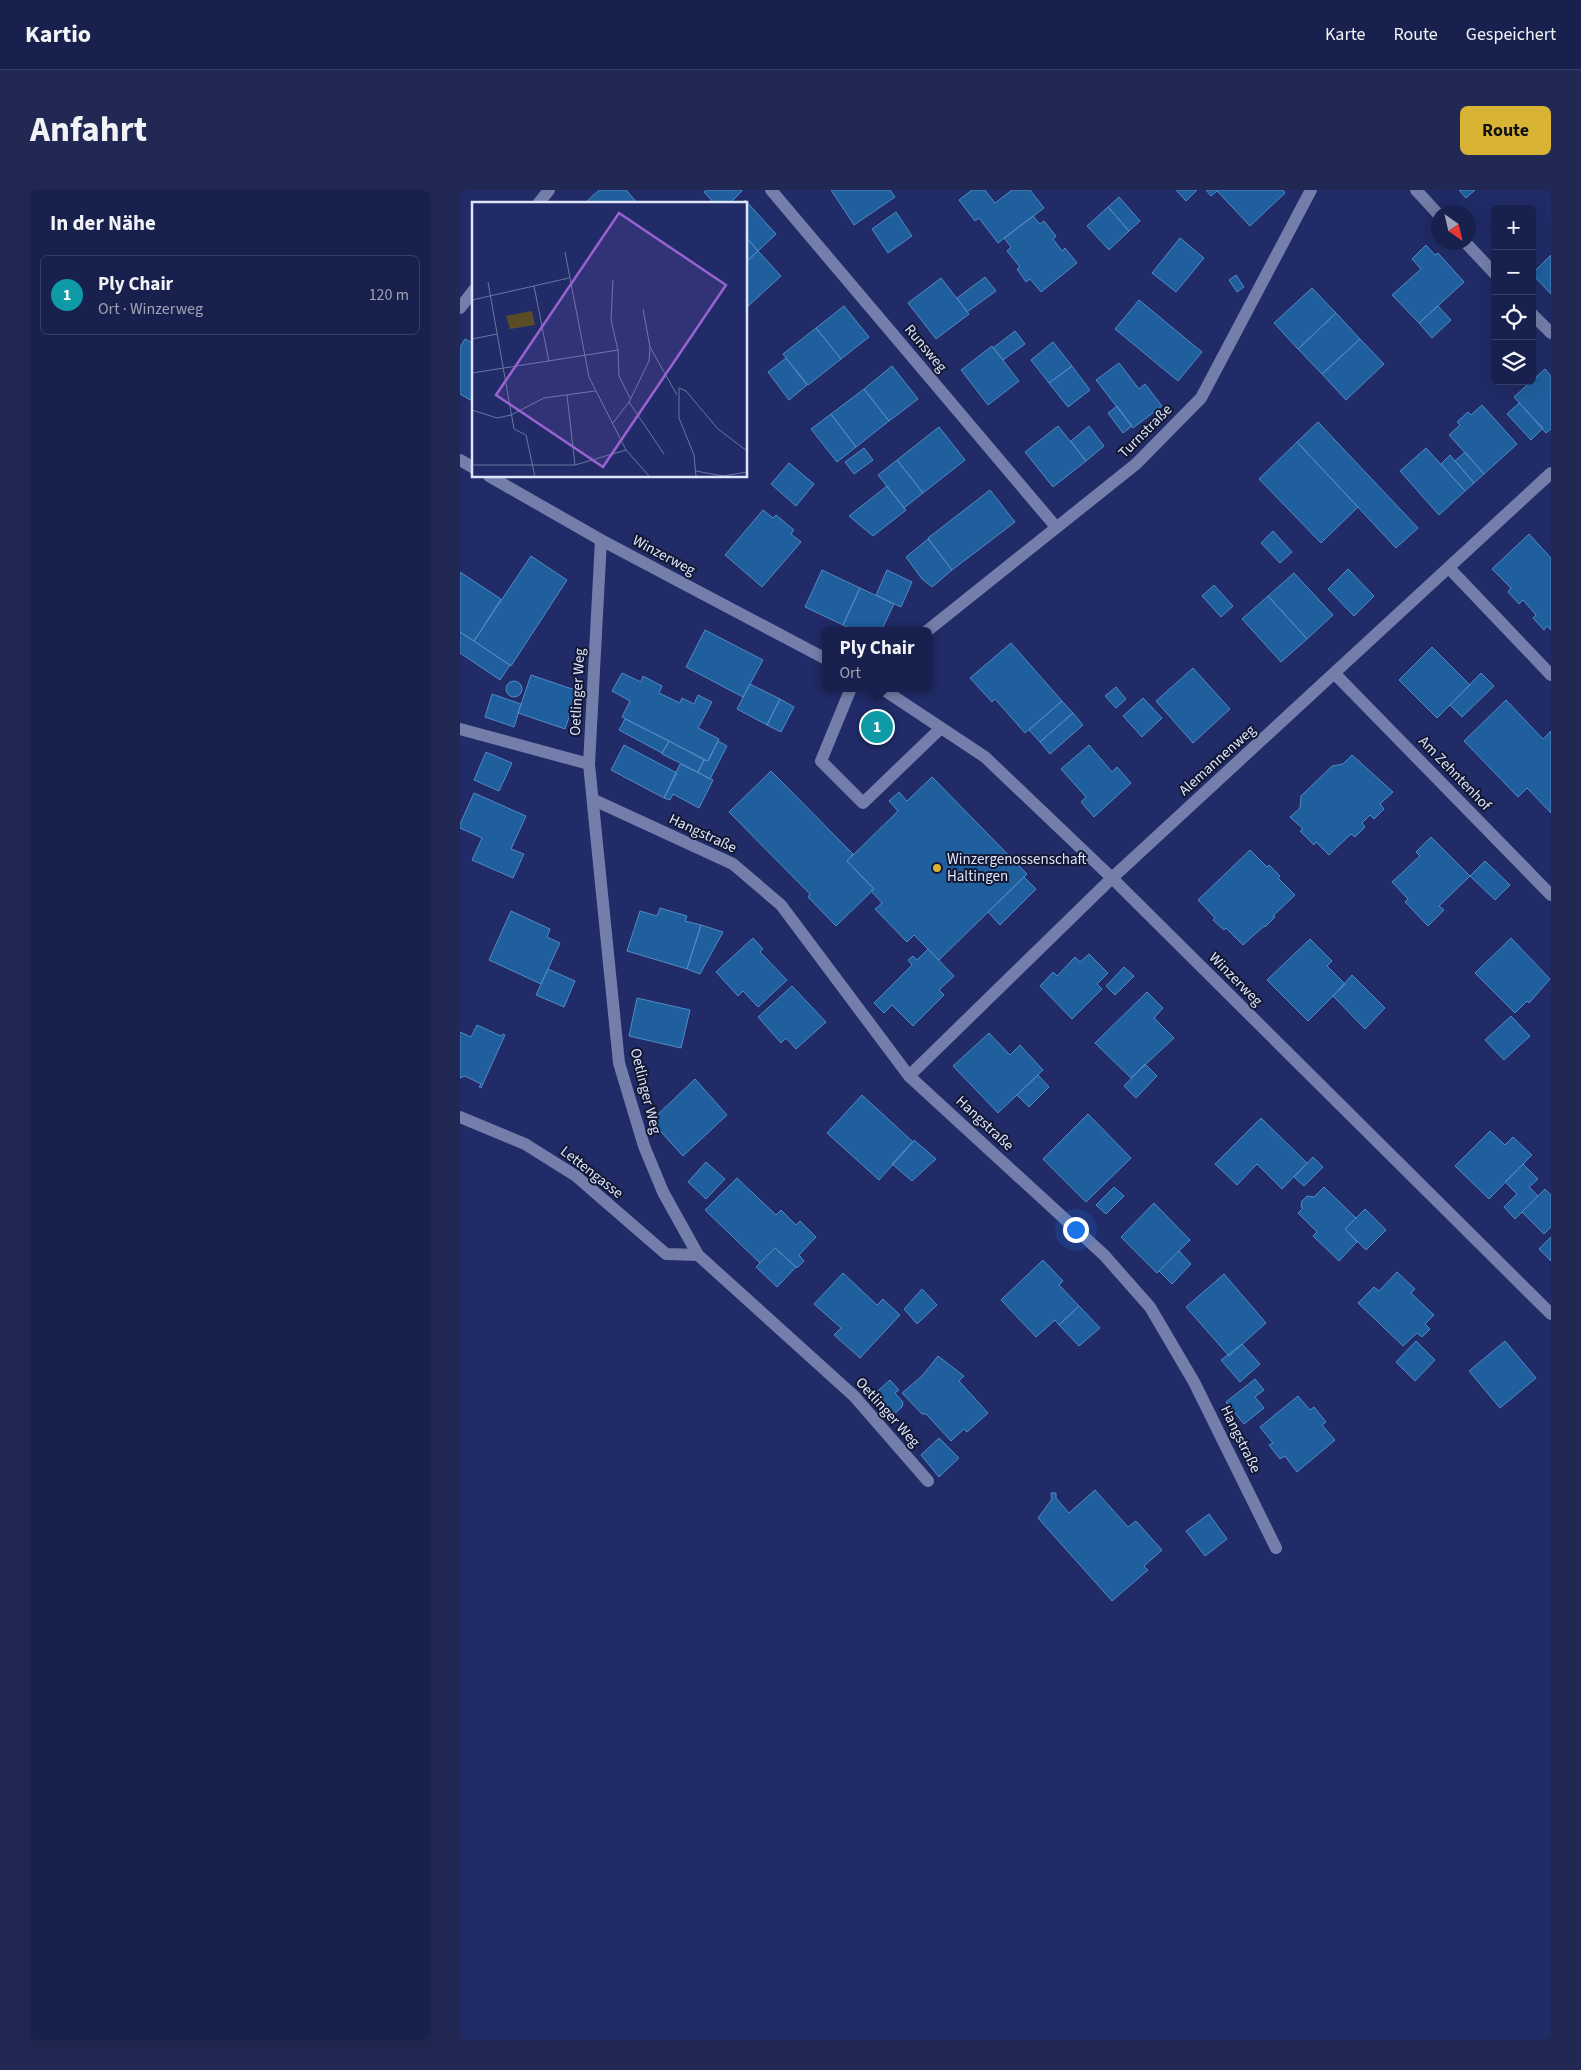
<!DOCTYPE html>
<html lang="de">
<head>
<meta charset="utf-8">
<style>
	:root { --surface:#18204d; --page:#212854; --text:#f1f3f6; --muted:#9fa3b6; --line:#363e65; --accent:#d9b334 }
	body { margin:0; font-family:"Source Sans 3",sans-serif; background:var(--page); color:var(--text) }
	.controls { position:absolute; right:15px; top:15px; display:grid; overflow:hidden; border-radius:8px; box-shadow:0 5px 20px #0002 }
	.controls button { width:45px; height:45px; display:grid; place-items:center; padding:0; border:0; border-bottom:1px solid var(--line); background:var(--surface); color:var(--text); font:25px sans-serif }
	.compass { position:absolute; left:971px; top:15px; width:45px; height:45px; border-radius:50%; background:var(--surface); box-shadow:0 5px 20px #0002; rotate:146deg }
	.you { position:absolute; left:615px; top:1039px; width:18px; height:18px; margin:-12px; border:4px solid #fff; border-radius:50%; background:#1a73e8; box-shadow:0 0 0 8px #1a73e833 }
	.badge { display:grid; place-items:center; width:32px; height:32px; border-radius:50%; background:var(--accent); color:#fff; font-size:16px; font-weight:700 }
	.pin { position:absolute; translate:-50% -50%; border:2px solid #fff; box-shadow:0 1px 5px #0006 }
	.popup { position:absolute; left:362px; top:437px; width:110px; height:65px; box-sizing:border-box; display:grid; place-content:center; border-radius:8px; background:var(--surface); filter:drop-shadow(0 1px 4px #0005); font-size:16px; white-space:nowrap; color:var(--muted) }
	.popup b { font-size:19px; color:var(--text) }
	.popup::after { content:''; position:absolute; left:50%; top:100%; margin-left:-10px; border:10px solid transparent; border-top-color:var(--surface) }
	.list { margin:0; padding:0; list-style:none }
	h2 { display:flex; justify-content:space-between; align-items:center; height:65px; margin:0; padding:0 20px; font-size:21px }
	h2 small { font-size:16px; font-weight:400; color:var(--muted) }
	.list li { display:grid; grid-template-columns:32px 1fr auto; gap:15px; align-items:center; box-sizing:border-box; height:80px; margin:0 10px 10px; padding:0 10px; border:1px solid var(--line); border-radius:8px }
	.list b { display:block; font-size:19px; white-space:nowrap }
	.list p { margin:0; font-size:16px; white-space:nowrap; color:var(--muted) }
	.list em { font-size:16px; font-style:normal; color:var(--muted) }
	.icon { flex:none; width:28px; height:28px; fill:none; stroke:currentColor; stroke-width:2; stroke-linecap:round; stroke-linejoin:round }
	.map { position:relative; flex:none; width:1091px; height:1850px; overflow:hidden; border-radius:8px }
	header { display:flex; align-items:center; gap:30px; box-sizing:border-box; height:70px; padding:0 25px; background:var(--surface); border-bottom:1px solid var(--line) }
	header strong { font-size:24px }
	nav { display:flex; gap:28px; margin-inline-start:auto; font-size:18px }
	.intro { display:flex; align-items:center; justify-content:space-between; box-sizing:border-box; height:120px; padding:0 30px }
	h1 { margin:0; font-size:35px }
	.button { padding:12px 22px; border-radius:8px; background:var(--accent); color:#111; font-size:18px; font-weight:700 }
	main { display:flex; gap:30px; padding:0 30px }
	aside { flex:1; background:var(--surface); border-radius:8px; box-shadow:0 5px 20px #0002 }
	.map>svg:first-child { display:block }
	.building { fill:#1f5f9e; stroke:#548ac4 }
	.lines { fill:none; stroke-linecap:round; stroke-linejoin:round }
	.minor { stroke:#737faa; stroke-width:12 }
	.poi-dot { fill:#d9b334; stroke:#121832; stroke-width:2 }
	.labels { text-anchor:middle; stroke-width:4; stroke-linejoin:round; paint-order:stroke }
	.street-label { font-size:15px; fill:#dde4fb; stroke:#121832 }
	.poi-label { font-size:15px; fill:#dde4fb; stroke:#121832; text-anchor:start }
	.inset-road { fill:none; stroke:#6c75a2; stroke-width:1 }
	.view { fill:#9863d1; fill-opacity:0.15; stroke:#9863d1; stroke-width:2.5 }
	.inset-edge { fill:none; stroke:#dde4fb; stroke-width:2.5 }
</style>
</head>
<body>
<header>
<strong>Kartio</strong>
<nav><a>Karte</a><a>Route</a><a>Gespeichert</a></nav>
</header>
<div class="intro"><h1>Anfahrt</h1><a class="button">Route</a></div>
<main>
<aside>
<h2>In der Nähe<small></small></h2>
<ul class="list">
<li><span class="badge" style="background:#0f9aa8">1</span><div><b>Ply Chair</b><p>Ort · Winzerweg</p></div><em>120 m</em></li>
</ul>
</aside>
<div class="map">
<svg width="1091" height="1850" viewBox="0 0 1091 1850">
	<rect width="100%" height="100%" fill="#202b67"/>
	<path class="building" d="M139 0H166L178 14H124Z
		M247 0H281L282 1 269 14H255L244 2Z
		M371 0H430L435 7 394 35Z
		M512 0H525L535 13 552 0H570L584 18 538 53 519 28 515 31 499 10Z
		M716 0H737L726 11Z
		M746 0H823L825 3 790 36 757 1 751 6Z
		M999 0H1015L1006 8Z
		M659 7 680 31 669 41 648 17Z
		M285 10 316 44 298 61 286 47V14H281Z
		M648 17 669 41 649 60 627 36Z
		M436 22 452 46 428 63 412 39Z
		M573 26 580 34 584 31 596 46 593 49 602 61 605 58 617 73 581 102 570 89 566 92 557 79 560 77 547 61 551 57 544 48Z
		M286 47 298 61 286 72Z
		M720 48 744 68 716 102 692 83Z
		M966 55 975 65 978 63 1004 92 959 133 932 105 961 79 952 69Z
		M298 61 321 86 286 118V72Z
		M1091 65V104L1072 84Z
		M776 85 784 97 777 102 769 90Z
		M525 87 536 101 507 122 497 108Z
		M481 88 509 124 476 149 448 113Z
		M852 98 876 123 838 159 814 133Z
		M679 110 742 162 718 191 655 139Z
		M384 116 409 147 381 169 356 138Z
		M978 116 991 130 972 148 959 133Z
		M876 123 900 149 862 184 838 159Z
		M356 138 381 169 348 195 323 164Z
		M555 141 565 154 543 170 533 158Z
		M5 149 14 154V212L0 204V157Z
		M900 149 924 174 886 210 862 184Z
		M593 152 612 176 589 193 571 170Z
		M532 156 559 191 528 215 501 180Z
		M326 168 347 195 329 210 308 182Z
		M659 173 679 199 685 194 702 216 673 238 636 190Z
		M432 176 458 209 429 231 404 199Z
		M612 176 630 200 608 217 589 193Z
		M1085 179 1091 186V239L1086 243 1054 207Z
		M404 199 429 231 396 257 371 224Z
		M1059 213 1083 238 1071 250 1047 224Z
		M1022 215 1057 254 1024 284 989 245 1000 235 997 232 1008 222 1011 225Z
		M657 216 672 236 663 243 648 223Z
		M371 224 396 257 377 272 351 239Z
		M858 232 958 338 936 358 837 252Z
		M598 236 626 271 593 297 565 262Z
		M629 236 644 256 626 271 611 251Z
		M479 237 505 270 463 303 437 270Z
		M837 252 898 317 861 353 799 289Z
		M404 258 413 270 394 284 385 272Z
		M966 258 1005 301 979 325 940 281Z
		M1005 262 1024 284 1014 293 995 271Z
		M990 265 1014 293 1005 301 981 274Z
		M437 270 463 303 444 318 418 285Z
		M329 273 354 294 336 316 311 294Z
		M427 296 446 320 413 346 389 326Z
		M530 300 555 332 492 380 468 348Z
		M303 320 313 328 316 325 334 340 331 344 341 352 302 397 265 365Z
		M813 341 832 362 820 373 801 353Z
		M1069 344 1091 368V440L1087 436 1084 440 1073 428 1076 425 1063 410 1059 414 1048 402 1051 398 1032 379Z
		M468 349 492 380 472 397 462 389 446 367Z
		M71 366 107 390 51 476 14 451Z
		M888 379 914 406 894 426 868 399Z
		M362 380 400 398 383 435 345 417Z
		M427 380 452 392 441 417 416 405Z
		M0 382 41 409 14 451 0 442Z
		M834 383 873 425 847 449 808 406Z
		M754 395 773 416 761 427 742 406Z
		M400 398 434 414 421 441H395L383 435Z
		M808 406 847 449 821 472 782 429Z
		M245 440 303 470 283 507 226 477Z
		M0 442 50 475 40 490 0 463Z
		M551 453 602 511 565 543 535 509 532 512 510 488Z
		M972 457 1010 495 977 528 939 490Z
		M733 478 770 519 733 553 696 511Z
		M162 483 181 492 183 486 202 496 199 503 220 513 222 508 234 514 238 505 252 512 238 538 259 549 248 571 162 527 170 511 152 501Z
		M1021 483 1034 496 1002 527 990 515Z
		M71 485 118 501 105 539 58 523Z
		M46 499a8 8 0 1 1 16 0a8 8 0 1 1-16 0Z
		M290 494 320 509 307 535 277 519Z
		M656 497 666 509 656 518 645 506Z
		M32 504 61 514 54 537 25 527Z
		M683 508 702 528 682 547 663 526Z
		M320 509 334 517 321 542 307 535Z
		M1046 510 1083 549 1091 541V623L1067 598 1058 607 1004 551Z
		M602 511 613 523 580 552 569 540Z
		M613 523 623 535 590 564 580 552Z
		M165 529 209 551 202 563 159 540Z
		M209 551 244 570 238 582 202 564Z
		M258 551 267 556 250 589 238 582 244 570 248 571Z
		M164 555 217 583 204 608 151 580Z
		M629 555 652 582 657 577 671 593 634 627 621 612 626 607 601 579Z
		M26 562 52 573 39 601 14 590Z
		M892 565 933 602 920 614 924 619 914 629 910 625 902 633 905 637 895 647 891 644 869 665 856 652 854 655 840 641 843 639 830 627 840 618 841 606 872 576 883 574Z
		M220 574 253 590 239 618 213 604 210 610 204 608Z
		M311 581 393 664 387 671 414 699 376 736 348 707 350 704 269 622Z
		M472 587 567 684 479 770 454 745 447 752 415 719 422 713 411 701 414 699 387 671 438 621 429 611 439 602 447 611Z
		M14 603 66 626 51 659 64 664 53 688 12 670 22 648 0 638V634Z
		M971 647 1010 686 979 716 984 720 968 736 945 712 948 709 932 692 960 666 956 662Z
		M790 660 807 677 809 675 820 686 818 688 835 705 813 726 815 727 805 737 804 736 783 755 766 738 764 740 753 730 755 728 738 710Z
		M1025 671 1050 695 1035 710 1010 686Z
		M564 687 576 699 540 735 528 722Z
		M200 718 227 726 225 731 241 735 227 779 167 761 180 721 197 726Z
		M51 721 90 739 87 747 100 753 81 794 29 770Z
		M241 735 263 742 240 784 227 779Z
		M293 748 303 759 300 762 327 790 298 817 283 801 278 806 256 782Z
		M1051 748 1090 789 1069 813 1067 811 1055 823 1015 783Z
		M850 749 872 771 867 776 885 794 848 831 807 790Z
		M468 759 494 786 479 800 484 805 453 836 432 815 424 823 414 813 452 775 448 770 453 766 457 770Z
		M629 764 648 783 637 794 642 799 612 829 580 796 593 782 597 786 615 767 620 772Z
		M664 777 674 786 655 805 646 796Z
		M88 779 115 791 104 817 76 805Z
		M892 785 925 818 905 839 873 806Z
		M332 796 366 832 336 859 326 848 321 853 298 827Z
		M687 802 703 818 694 828 714 848 671 888 635 853Z
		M177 808 230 820 221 858 169 846Z
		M1051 826 1070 846 1044 870 1025 850Z
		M17 835 41 846 43 844 45 845 21 898 19 897 21 894 5 886 0 888V842L11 847Z
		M529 843 550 865 560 855 583 880 538 923 493 876Z
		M685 874 697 886 676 908 664 896Z
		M578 885 589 897 569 917 557 905Z
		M235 889 267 925 223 966 191 931Z
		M402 905 453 952 419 990 367 943Z
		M628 924 671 968 626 1012 583 969Z
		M801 928 847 973 822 999 797 974 777 995 755 974Z
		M1030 941 1045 955 1053 947 1072 965 1029 1009 995 976Z
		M454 950 476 969 452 991 432 974Z
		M853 967 863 977 844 996 834 987Z
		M246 972 265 989 246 1009 228 992Z
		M1063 974 1078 989 1069 997 1078 1006 1055 1029 1044 1017 1057 1004 1045 992Z
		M277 988 316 1025 321 1020 336 1035 340 1031 356 1047 339 1065 344 1071 337 1078 315 1058 300 1073 245 1020Z
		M654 997 664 1006 646 1024 636 1015Z
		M864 997 896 1028 885 1039 897 1052 879 1071 853 1046 857 1042 838 1023 843 1018 841 1017 842 1011 847 1006 854 1007Z
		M1085 999 1091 1005V1037L1084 1044 1062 1022Z
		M694 1013 730 1050 697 1083 661 1047Z
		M905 1019 926 1040 906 1060 885 1039Z
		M1091 1047V1071L1079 1059Z
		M315 1058 336 1077 317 1097 296 1077Z
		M719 1061 731 1074 712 1094 699 1081Z
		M583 1070 603 1091 599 1095 619 1116 599 1135 595 1130 576 1147 541 1110Z
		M937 1082 955 1099 951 1103 974 1125 965 1134 970 1139 962 1147 957 1143 943 1156 898 1113 914 1097 919 1101Z
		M383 1083 417 1115 423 1109 440 1125 400 1168 374 1145 381 1138 354 1114Z
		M764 1084 806 1133 769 1166 726 1117Z
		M462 1099 477 1115 457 1134 444 1119Z
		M619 1116 640 1138 619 1156 599 1135Z
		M956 1151 975 1170 955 1191 936 1172Z
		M1045 1151 1076 1188 1040 1218 1009 1181Z
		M782 1154 800 1174 780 1192 761 1170Z
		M478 1166 504 1186 499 1191 528 1223 507 1242 504 1239 491 1251 466 1224H462L442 1203 462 1186Z
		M795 1189 804 1200 795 1207 804 1218 784 1234 766 1212Z
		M430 1190 439 1200 435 1203 443 1212 442 1217 432 1226 413 1205Z
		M838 1206 850 1220 854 1217 866 1232 862 1235 875 1250 837 1282 825 1266 820 1269 809 1255 813 1253 800 1237Z
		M479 1248 499 1268 479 1287 461 1265Z
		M635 1300 668 1337 676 1331 702 1360 684 1376 688 1380 652 1411 578 1328 592 1309 591 1303H596V1308L609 1323Z
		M749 1324 767 1349 745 1366 726 1341Z"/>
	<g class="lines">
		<path class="minor" d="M311 0 596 337
			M956 0 978 24
			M78 14 89 0
			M1005 52 1035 84
			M0 118 14 100
			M1072 124 1091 143
			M0 270 14 278
			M29 286 141 350 366 469
			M141 350 129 574 159 873 184 956 203 1002 238 1065 394 1206 468 1291
			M989 378 1091 485
			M467 441 676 274 741 208 851 0
			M875 484 1091 705
			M391 498 361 571 403 613 481 538
			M421 498 525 567 652 688 1091 1124
			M0 539 129 574
			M134 610 273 674 321 715 449 886 644 1065 690 1117 734 1192 816 1358
			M449 886 652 688 1091 283
			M0 927 65 954 116 986 206 1064 238 1065"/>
	</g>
	<circle class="poi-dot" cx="477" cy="678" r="5"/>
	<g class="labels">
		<g class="street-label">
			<text transform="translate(466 158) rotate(50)" y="5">Runsweg</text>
			<text transform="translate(685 241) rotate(-45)" y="5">Turnstraße</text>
			<text transform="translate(204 365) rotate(28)" y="5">Winzerweg</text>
			<text transform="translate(117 502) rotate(-87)" y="5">Oetlinger Weg</text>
			<text transform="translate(757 570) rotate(-42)" y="5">Alemannenweg</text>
			<text transform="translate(995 583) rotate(46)" y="5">Am Zehntenhof</text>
			<text transform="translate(243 643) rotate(25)" y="5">Hangstraße</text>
			<text transform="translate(776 789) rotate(45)" y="5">Winzerweg</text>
			<text transform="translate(186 901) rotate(76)" y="5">Oetlinger Weg</text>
			<text transform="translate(525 933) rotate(43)" y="5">Hangstraße</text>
			<text transform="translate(132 982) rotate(38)" y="5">Lettengasse</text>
			<text transform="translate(428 1222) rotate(48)" y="5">Oetlinger Weg</text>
			<text transform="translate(781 1249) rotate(64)" y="5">Hangstraße</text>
		</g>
		<g class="poi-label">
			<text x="487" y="674">Winzergenossenschaft<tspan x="487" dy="17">Haltingen</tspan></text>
		</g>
	</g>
	<g transform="translate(12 12)">
		<rect width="275" height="275" fill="#202b67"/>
		<path d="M60 109 63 123 38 127 34 114Z" fill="#5a4d26"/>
		<path class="inset-road" d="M93 50 117 175 154 248 178 275M141 78 139 118 146 148 147 174 158 196M16 80 42 227 54 233 63 275M62 84 77 160M0 98 97 76M0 137 25 132M178 145 205 193M0 171 146 148M95 193 103 263M157 200 192 252M0 208 25 216 39 213 72 196 123 189M141 221 157 200 177 159 178 145 171 107M0 263H103L154 248M224 269 251 274 275 270M224 275 222 253 207 216V186L214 189 246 227 275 249"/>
		<path class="view" d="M147 11 254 83 131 265 24 193Z"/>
		<rect width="275" height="275" class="inset-edge"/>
	</g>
</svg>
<div class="controls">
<button>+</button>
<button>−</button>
<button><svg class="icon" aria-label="locate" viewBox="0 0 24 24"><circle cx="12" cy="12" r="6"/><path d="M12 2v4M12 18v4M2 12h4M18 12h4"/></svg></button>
<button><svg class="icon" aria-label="layers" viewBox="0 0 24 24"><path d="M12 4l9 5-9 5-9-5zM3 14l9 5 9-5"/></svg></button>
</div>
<svg class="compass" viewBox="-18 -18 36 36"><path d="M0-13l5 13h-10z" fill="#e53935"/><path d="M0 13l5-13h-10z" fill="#9fa3b6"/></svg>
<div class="you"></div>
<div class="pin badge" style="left:417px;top:537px;background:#0f9aa8">1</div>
<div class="popup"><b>Ply Chair</b>Ort</div>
</div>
</main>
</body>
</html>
